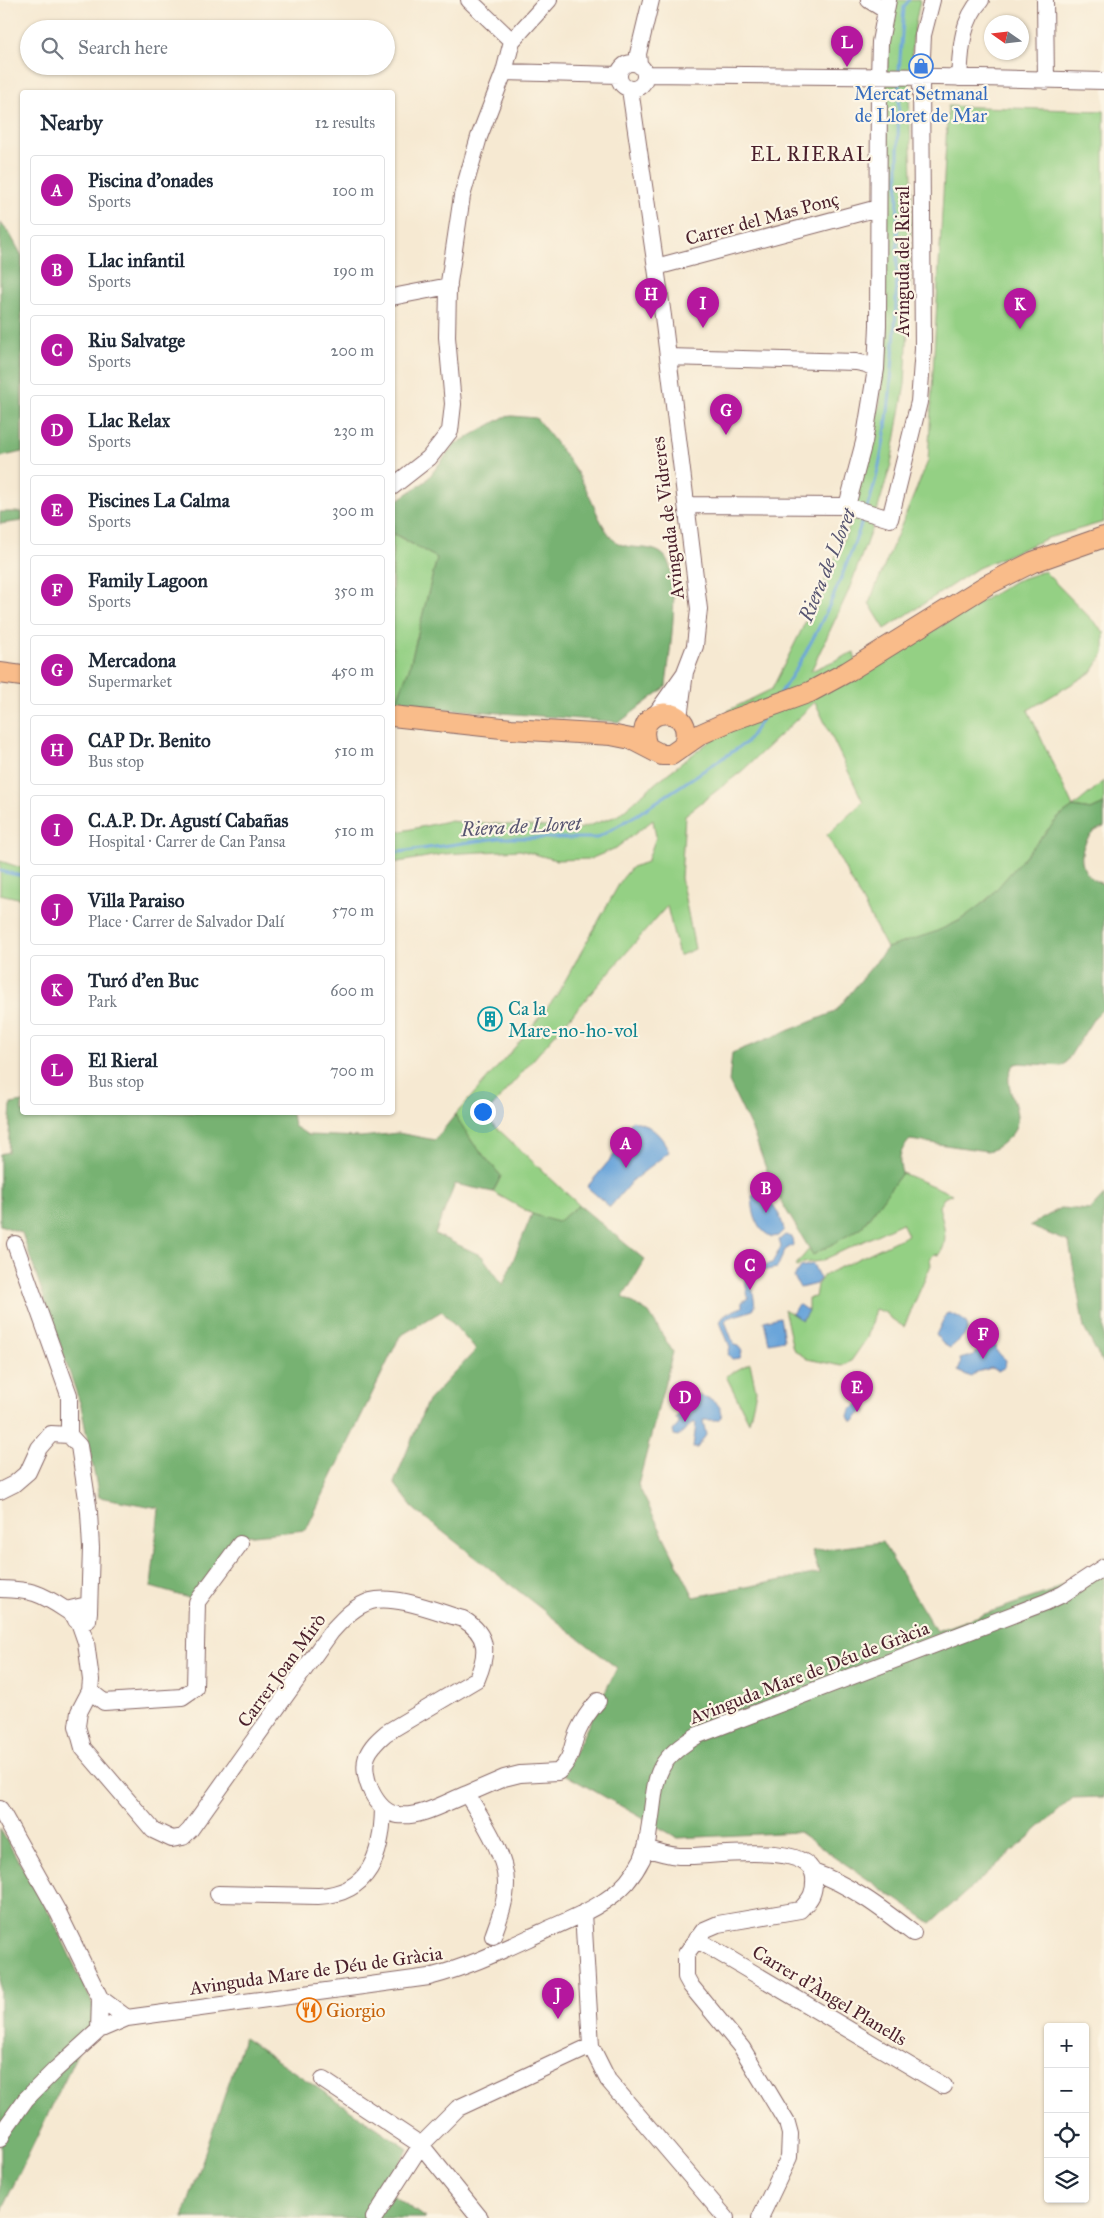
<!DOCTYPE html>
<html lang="en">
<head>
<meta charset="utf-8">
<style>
	:root { --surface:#fff; --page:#f6f6f7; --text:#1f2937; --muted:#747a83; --line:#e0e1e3; --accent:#b5179e }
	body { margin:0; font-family:"IM FELL Great Primer",serif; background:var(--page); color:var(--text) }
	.controls { position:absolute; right:15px; bottom:15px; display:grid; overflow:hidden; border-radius:5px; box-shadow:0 1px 4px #0004 }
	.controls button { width:45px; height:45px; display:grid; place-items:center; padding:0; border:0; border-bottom:1px solid var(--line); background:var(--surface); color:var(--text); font:25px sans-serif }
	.compass { position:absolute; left:984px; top:15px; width:45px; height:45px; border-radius:50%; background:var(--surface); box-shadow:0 1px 4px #0004; rotate:284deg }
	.you { position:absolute; left:482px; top:1111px; width:18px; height:18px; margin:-12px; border:4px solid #fff; border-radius:50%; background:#1a73e8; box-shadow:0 0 0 8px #1a73e833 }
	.badge { display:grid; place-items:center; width:32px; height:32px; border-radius:50%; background:var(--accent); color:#fff; font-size:16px; font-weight:700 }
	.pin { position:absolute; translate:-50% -41px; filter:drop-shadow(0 1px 2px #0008) }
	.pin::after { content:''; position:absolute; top:26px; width:18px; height:15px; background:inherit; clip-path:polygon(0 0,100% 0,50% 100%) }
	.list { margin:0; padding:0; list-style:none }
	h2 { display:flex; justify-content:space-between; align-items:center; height:65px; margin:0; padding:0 20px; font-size:21px }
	h2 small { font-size:16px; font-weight:400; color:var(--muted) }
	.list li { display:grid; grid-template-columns:32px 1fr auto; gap:15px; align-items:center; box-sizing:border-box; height:70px; margin:0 10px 10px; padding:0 10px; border:1px solid var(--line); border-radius:5px }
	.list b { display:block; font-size:19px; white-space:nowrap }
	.list p { margin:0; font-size:16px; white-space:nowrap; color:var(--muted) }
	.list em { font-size:16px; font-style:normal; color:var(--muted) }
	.icon { flex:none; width:28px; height:28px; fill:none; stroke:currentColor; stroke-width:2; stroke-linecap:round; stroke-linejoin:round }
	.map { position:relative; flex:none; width:1104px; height:2218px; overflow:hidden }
	.search { position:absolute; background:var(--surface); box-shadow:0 1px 4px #0004; left:20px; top:20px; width:375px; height:55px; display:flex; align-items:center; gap:12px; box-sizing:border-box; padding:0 18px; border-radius:28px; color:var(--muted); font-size:19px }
	.panel { position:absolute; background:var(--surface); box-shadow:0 1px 4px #0004; left:20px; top:90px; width:375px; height:1025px; border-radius:5px }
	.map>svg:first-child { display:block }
	.green { fill:#94d084; stroke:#6f7858 }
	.forest { fill:#77b272; stroke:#60684e }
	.water { fill:#6aa5da; stroke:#5a6282 }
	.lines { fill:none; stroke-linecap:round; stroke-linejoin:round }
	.stream { stroke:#6aa5da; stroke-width:3 }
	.minor-casing { stroke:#866665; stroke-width:18 }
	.major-casing { stroke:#866665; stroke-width:22 }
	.minor { stroke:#fff; stroke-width:16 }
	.major { stroke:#f9bc8a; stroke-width:20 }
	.labels { text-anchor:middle; stroke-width:4.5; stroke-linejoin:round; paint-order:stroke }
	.shop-label { font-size:19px; fill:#366cbe; stroke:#fcf5e5 }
	.street-label { font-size:19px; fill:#4a1f2b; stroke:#fcf5e5 }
	.culture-label { font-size:19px; fill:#0d838f; stroke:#fcf5e5; text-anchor:start }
	.food-label { font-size:19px; fill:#c56008; stroke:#fcf5e5; text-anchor:start }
	.neighbourhood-label { font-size:20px; letter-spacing:1px; fill:#4a1f2b; stroke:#fcf5e5 }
	.water-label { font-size:20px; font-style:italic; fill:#575571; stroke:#fcf5e5 }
</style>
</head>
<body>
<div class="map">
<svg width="1104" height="2218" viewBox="0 0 1104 2218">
	<rect width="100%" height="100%" fill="#fcf5e5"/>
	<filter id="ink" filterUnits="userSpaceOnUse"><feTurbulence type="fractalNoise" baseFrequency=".02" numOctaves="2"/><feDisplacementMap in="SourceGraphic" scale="10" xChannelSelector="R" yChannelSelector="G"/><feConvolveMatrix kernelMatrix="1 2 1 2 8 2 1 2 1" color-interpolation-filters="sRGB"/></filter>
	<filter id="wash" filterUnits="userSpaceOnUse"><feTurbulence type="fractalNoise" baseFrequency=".0096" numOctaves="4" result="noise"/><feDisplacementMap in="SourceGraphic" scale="20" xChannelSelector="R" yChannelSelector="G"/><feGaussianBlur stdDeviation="1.12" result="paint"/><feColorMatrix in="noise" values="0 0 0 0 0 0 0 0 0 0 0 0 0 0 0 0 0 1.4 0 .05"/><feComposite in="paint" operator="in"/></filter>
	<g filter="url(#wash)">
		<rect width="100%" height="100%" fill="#f6e9d2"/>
		<path class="green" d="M897 0H920L913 36 909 93 912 180 910 287 905 384 891 464 873 525 848 592 811 671 854 652 859 676 1015 581 1044 571 1104 632V653L1092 672 1028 710 1073 807 1104 781V804L1091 810 1073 807 1059 817C1027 852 1000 895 960 920 938 934 912 940 887 948L827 835 863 802 815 702 742 771 685 815 681 878 695 949 679 956 667 906 484 1116 579 1205 557 1223 532 1214 493 1192 501 1176 473 1143 455 1115 517 1045 557 995 622 879 632 867 647 862 656 837 653 820 616 848 590 859 556 860 520 850 444 854 393 863V833L448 821 579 829 617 816 658 781 727 728 729 710 772 689 801 631 848 530 865 465 880 403 884 354 887 64 891 19Z
			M948 106 1104 111V522L1048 538 978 568 885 629 869 603 928 461Z
			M392 533 437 558 409 669 395 705H392Z
			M0 861 22 868V899L0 894Z
			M902 1173 952 1194 944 1198 939 1206C942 1220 951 1244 938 1255L934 1254 930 1259 931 1265 904 1327 889 1317 886 1313 875 1309 867 1338 851 1361 842 1366 807 1359 793 1349 784 1309 802 1320 808 1311V1298L815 1297 817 1285 824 1275 908 1235 902 1223 821 1261 804 1263 797 1267 795 1266 809 1249 813 1254 861 1228Z
			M750 1363 756 1391 749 1422 726 1376Z"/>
		<path class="forest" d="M0 222 11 236 22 256V452L0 457Z
			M512 416 536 418C553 439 570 459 583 483 593 501 598 521 611 537 624 553 645 543 661 553 685 568 668 660 666 687L620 722 395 705 409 669 437 558 393 533 392 504 426 481 454 445 504 417Z
			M0 512H22V521L0 524Z
			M1104 804V827C1078 834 1071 876 1104 884V1008L1094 1018 1065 1064 1061 1066 1020 1063 1015 1064C994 1085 1035 1116 1007 1139 1001 1145 996 1149 987 1151L910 1140C899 1151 898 1159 902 1173L861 1228 813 1255 773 1188 753 1132 729 1082 732 1053 835 1012 887 948 935 932 959 921 987 900 1059 817 1073 807 1091 810Z
			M22 1102V1112L292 1113 294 1126 308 1135 361 1137 398 1133 435 1140 455 1115 473 1143 501 1176 493 1192 455 1184 435 1234 482 1256 503 1285 532 1214 557 1222 579 1205 645 1260 623 1297 649 1313 673 1352 638 1485 694 1597 819 1573 812 1551 882 1542 936 1631 1051 1591 1099 1563 1104 1556V1797L1073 1798 931 1923 799 1832 678 1838 564 1774 617 1668 415 1510 394 1483 427 1402 476 1350 442 1311 400 1336 306 1530 243 1536 192 1599 151 1587 159 1508 99 1497 81 1406 22 1233 0 1225V1154L8 1152 11 1104Z
			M1104 1195V1366L1084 1328 1069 1242 1029 1226 1061 1208 1090 1210Z
			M0 1829 50 1914 97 2013 0 2213Z
			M244 2038 408 2149 386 2190 425 2218H183Z"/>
		<path class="water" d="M632 1120C649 1124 663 1135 669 1152L632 1181 610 1207 587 1187 614 1155Z
			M758 1191C771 1197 782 1217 784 1230L778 1236 772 1237C755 1229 753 1213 752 1196Z
			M785 1235 792 1237 793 1245 785 1250 777 1268 756 1272 751 1278 755 1306 753 1310 728 1318 725 1321 734 1345 738 1346 742 1351 740 1358 732 1359 728 1354 730 1347 720 1322C724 1313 733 1311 742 1307V1302L748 1298 744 1275 746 1270 772 1263 781 1247 779 1240Z
			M813 1264 820 1279 816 1284 800 1288 794 1277 801 1267Z
			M798 1304 808 1311 802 1320 792 1314Z
			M949 1313C979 1324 968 1333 950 1348L943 1344 936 1335 946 1314Z
			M780 1317 784 1340 769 1343 764 1321Z
			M986 1342 995 1343 997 1352 1006 1360 1005 1367 998 1371 991 1368 977 1372 971 1377 958 1371 961 1364 960 1359 974 1355Z
			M687 1395C702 1395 721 1398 722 1416L718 1420H703L706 1435 697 1448H693L696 1424 694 1422 678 1436 674 1435 673 1431 679 1424 678 1420 675 1418 680 1413 687 1416 689 1414 690 1410 682 1404 683 1399Z
			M861 1403 866 1406V1412L861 1413 854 1421 850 1420 848 1416C850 1409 854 1405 861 1403Z"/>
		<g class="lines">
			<path class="stream" d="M899 71 904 7 909 0
				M867 508C887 451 891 388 895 328 899 246 897 164 899 82
				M779 695C818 639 842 580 864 516
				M392 853 499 838H597L638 814 747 742 764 716
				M0 871 22 876"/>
		</g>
	</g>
	<g filter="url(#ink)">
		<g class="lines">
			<g class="minor-casing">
				<path id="minor" d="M469 0 512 41
					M869 0 885 10
					M1045 0 1046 81
					M619 76a13 13 0 1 1 26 0a13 13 0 1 1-26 0Z
					M639 64 638 54 651 0
					M504 72 619 75
					M645 74 938 77 1104 81
					M959 78C961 50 961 22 981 0
					M630 89 663 316 699 609 695 646 685 672 679 718
					M656 267 878 208
					M392 297 449 286
					M668 357 856 362 866 364 876 369
					M392 487 429 458 450 431 453 404 447 337 448 289 462 196 479 137 504 72 512 41 549 0
					M686 505 847 506 890 519 919 402 923 349 921 77 923 35 932 0
					M847 506 864 442 876 369 878 325 879 77 880 42 888 0
					M655 715 684 674
					M15 1244 69 1395V1435
					M0 1491 14 1484 28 1472 39 1448 51 1434 69 1435 79 1446 89 1512 91 1548 89 1612
					M0 1589C32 1590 39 1592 66 1610
					M73 1615 66 1610 83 1606 89 1612 88 1620 84 1622 76 1620 73 1613 77 1608
					M79 1622 86 1642 91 1680 90 1691 79 1712 77 1726 83 1748 153 1830 172 1839 183 1837 190 1830 331 1632C342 1620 354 1606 371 1601 395 1594 438 1612 463 1619 489 1635 488 1653 477 1679L386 1733C379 1739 371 1746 367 1756 360 1776 376 1812 398 1815 421 1818 446 1802 467 1794 481 1818 506 1854 506 1883 506 1902 499 1919 493 1936
					M90 1691 104 1702 182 1697 195 1688 197 1602 240 1544
					M467 1794 504 1778 520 1774 558 1772C574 1757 570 1748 578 1731 583 1720 590 1710 598 1701
					M0 1809 58 1912 100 1998
					M646 1848C657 1852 667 1855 679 1856 705 1858 810 1839 814 1877 815 1893 811 1899 800 1910L718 1924 704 1930 686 1954V1977L691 1986 742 2048 787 2123 790 2134 789 2157 760 2218
					M813 1872C851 1885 882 1909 913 1933
					M218 1894 318 1896C370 1894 382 1854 383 1809
					M583 1913 591 2046 608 2080 726 2218
					M696 1939 944 2086
					M99 2030 100 1998 127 2018
					M323 2080 421 2145 480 2218
					M0 2139 6 2127 26 2099 55 2070 99 2030 127 2018 429 1977C469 1967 505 1949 542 1932 570 1919 606 1906 627 1882 632 1876 638 1867 642 1859 646 1850 648 1840 649 1830 658 1779 649 1764 698 1735L1046 1602 1063 1594 1104 1567
					M374 2218 421 2145 458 2108 591 2046"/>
			</g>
			<g class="major-casing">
				<path id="major" d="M0 673 22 676
					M392 716 511 729 611 735 631 739 662 755H671L701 734 730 721 810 692 847 672 987 585 1033 562 1104 537
					M647 746C630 705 697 701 684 744"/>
			</g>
			<use href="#minor" class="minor"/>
			<use href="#major" class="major"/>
		</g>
	</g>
	<defs>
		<g id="shop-ring" transform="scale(1.25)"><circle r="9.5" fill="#fcf5e5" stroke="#3f7fe0" stroke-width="1.5"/><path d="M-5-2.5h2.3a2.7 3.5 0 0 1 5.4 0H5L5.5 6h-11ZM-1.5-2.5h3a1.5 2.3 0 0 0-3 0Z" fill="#3f7fe0"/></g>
		<g id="building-ring" transform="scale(1.25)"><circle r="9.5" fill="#fcf5e5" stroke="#0f9aa8" stroke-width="1.5"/><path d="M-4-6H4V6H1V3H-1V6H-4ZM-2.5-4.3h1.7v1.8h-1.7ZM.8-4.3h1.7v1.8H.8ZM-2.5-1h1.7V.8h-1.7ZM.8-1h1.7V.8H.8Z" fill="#0f9aa8"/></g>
		<g id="restaurant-ring" transform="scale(1.25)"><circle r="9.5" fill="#fcf5e5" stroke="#e8710a" stroke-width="1.5"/><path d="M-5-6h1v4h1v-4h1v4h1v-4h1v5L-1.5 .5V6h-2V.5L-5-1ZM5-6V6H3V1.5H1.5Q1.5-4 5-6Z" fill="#e8710a"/></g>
	</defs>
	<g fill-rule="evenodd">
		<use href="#shop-ring" x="921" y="66"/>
		<use href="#building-ring" x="490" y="1019"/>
		<use href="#restaurant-ring" x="309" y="2010"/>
	</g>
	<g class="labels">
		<g class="shop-label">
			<text x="921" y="100">Mercat Setmanal<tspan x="921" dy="22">de Lloret de Mar</tspan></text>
		</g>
		<g class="street-label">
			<text transform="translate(762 218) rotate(-15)" y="7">Carrer del Mas Ponç</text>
			<text transform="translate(902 261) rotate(-90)" y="7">Avinguda del Rieral</text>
			<text transform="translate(667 518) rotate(-97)" y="7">Avinguda de Vidreres</text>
			<text transform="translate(281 1670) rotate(-54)" y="7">Carrer Joan Mirò</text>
			<text transform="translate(809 1672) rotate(-21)" y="7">Avinguda Mare de Déu de Gràcia</text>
			<text transform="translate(316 1970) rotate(-8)" y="7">Avinguda Mare de Déu de Gràcia</text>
			<text transform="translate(830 1995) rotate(31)" y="7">Carrer d'Àngel Planells</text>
		</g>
		<g class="culture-label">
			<text x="508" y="1015">Ca la<tspan x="508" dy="22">Mare-no-ho-vol</tspan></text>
		</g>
		<g class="food-label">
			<text x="326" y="2017">Giorgio</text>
		</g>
		<g class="neighbourhood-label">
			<text x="811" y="161">EL RIERAL</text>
		</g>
		<g class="water-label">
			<text transform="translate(827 565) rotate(-68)" y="7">Riera de Lloret</text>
			<text transform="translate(521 826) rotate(-3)" y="7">Riera de Lloret</text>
		</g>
	</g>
</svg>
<div class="controls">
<button>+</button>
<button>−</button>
<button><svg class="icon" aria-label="locate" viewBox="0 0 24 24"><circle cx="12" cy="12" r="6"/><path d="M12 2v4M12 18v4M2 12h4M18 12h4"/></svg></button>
<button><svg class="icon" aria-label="layers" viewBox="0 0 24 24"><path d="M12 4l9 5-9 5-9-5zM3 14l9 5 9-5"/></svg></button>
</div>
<svg class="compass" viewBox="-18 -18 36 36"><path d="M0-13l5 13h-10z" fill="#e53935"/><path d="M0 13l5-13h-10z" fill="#747a83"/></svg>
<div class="you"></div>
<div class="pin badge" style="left:626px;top:1168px">A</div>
<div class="pin badge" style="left:766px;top:1213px">B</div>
<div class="pin badge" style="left:750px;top:1290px">C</div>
<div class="pin badge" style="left:685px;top:1422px">D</div>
<div class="pin badge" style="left:857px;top:1412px">E</div>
<div class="pin badge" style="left:983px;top:1359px">F</div>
<div class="pin badge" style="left:726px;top:435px">G</div>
<div class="pin badge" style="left:651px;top:319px">H</div>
<div class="pin badge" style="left:703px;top:328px">I</div>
<div class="pin badge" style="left:558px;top:2019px">J</div>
<div class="pin badge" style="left:1020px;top:329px">K</div>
<div class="pin badge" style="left:847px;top:67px">L</div>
<div class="search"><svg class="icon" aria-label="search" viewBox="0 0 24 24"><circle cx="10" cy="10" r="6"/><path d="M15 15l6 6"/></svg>Search here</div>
<section class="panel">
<h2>Nearby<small>12 results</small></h2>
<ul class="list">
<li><span class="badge">A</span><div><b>Piscina d'onades</b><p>Sports</p></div><em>100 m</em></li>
<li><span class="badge">B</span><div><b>Llac infantil</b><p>Sports</p></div><em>190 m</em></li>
<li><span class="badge">C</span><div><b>Riu Salvatge</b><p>Sports</p></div><em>200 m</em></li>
<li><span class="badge">D</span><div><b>Llac Relax</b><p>Sports</p></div><em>230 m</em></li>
<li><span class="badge">E</span><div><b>Piscines La Calma</b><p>Sports</p></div><em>300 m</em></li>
<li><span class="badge">F</span><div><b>Family Lagoon</b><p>Sports</p></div><em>350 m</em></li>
<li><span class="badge">G</span><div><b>Mercadona</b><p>Supermarket</p></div><em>450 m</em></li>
<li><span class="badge">H</span><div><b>CAP Dr. Benito</b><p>Bus stop</p></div><em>510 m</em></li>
<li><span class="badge">I</span><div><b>C.A.P. Dr. Agustí Cabañas</b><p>Hospital · Carrer de Can Pansa</p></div><em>510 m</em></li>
<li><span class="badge">J</span><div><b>Villa Paraiso</b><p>Place · Carrer de Salvador Dalí</p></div><em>570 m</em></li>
<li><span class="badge">K</span><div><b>Turó d'en Buc</b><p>Park</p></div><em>600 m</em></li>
<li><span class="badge">L</span><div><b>El Rieral</b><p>Bus stop</p></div><em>700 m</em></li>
</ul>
</section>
</div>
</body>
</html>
